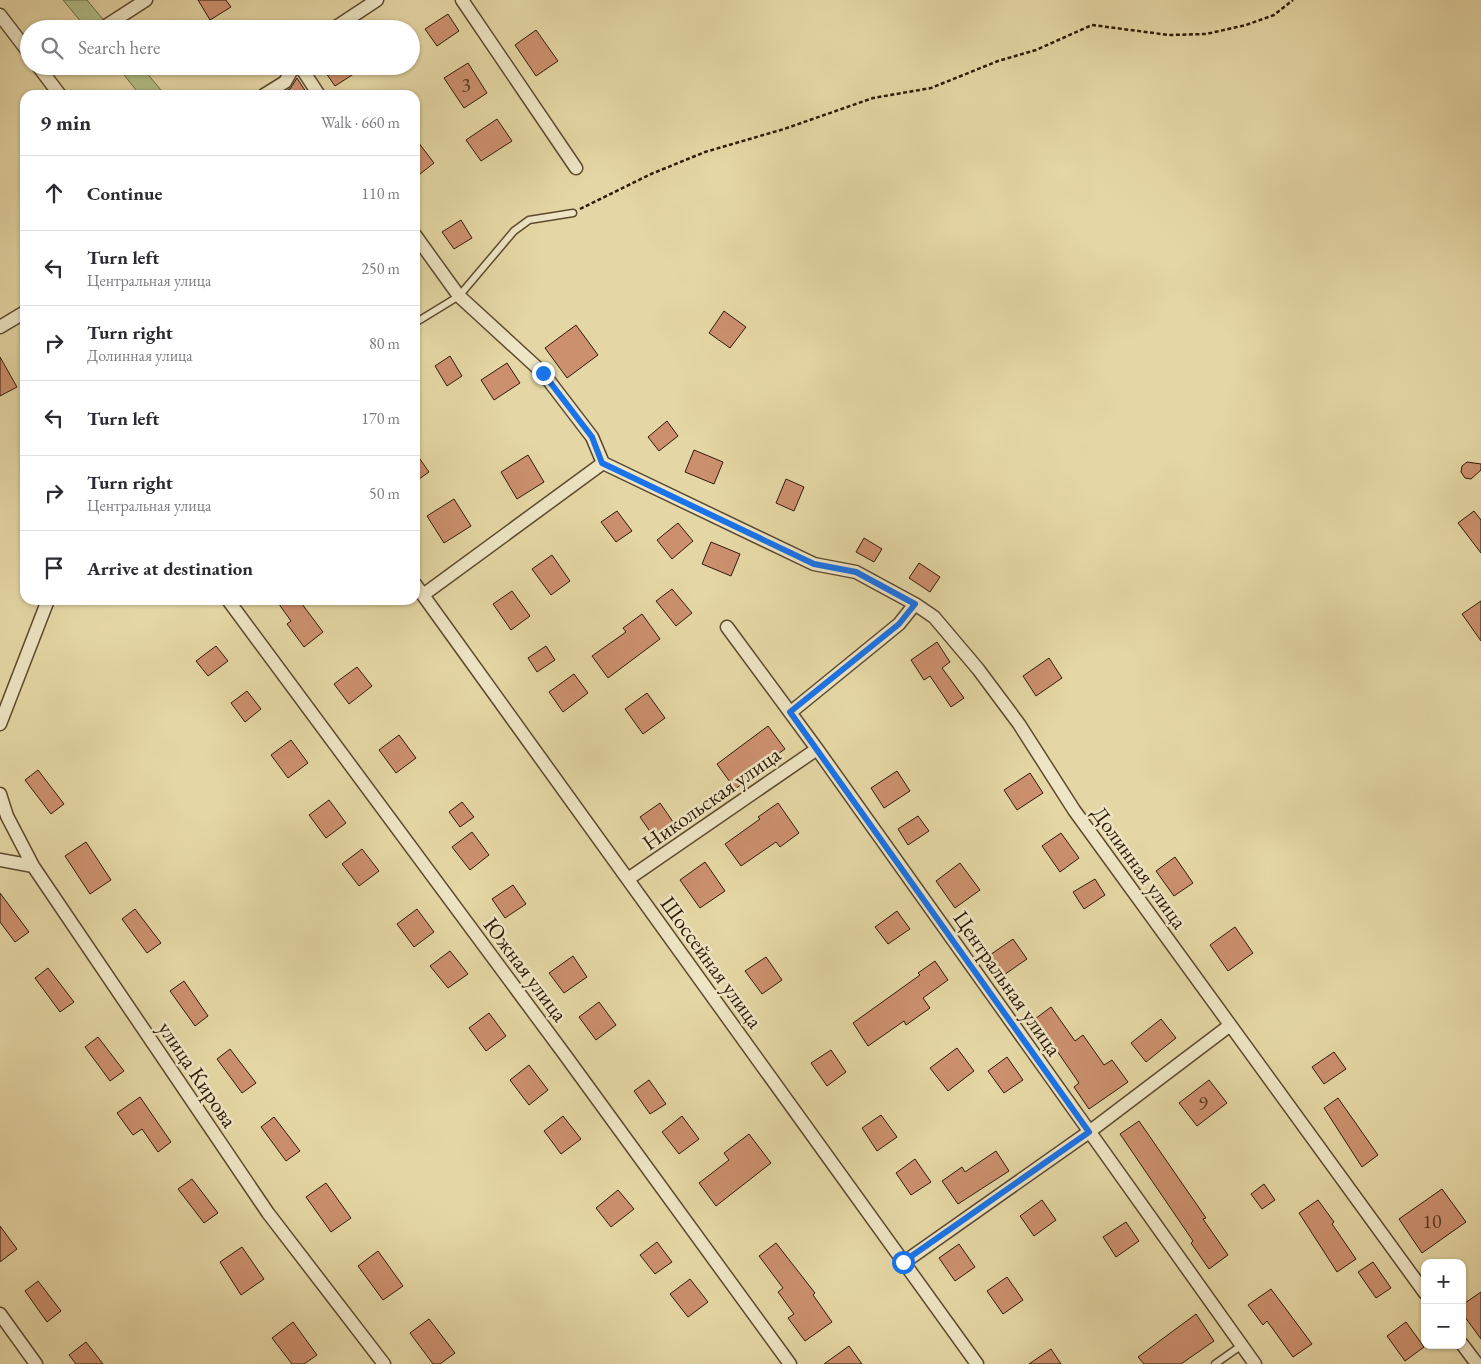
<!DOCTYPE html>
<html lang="en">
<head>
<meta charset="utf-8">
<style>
	:root { --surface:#fff; --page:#f2f2f3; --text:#2b2b33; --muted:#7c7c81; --line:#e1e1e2 }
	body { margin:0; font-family:"EB Garamond",serif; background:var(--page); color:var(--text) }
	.controls { position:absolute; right:15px; bottom:15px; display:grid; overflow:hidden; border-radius:10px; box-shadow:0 1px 4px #0004 }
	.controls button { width:45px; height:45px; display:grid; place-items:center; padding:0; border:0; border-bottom:1px solid var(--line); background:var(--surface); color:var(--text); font:25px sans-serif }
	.stop { position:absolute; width:15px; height:15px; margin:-11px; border:4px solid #1a73e8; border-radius:50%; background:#fff }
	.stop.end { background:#1a73e8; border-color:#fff; box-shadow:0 1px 5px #0008 }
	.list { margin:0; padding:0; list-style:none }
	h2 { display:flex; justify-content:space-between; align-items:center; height:65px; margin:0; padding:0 20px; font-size:21px }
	h2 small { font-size:16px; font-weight:400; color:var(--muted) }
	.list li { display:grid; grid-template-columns:32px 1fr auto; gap:15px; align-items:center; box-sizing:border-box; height:75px; padding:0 20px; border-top:1px solid var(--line) }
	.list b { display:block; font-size:19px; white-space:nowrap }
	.list p { margin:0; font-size:16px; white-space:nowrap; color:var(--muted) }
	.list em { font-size:16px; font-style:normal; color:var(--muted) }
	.icon { flex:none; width:28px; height:28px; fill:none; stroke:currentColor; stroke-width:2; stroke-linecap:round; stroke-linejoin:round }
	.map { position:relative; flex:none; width:1481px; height:1364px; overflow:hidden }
	.search { position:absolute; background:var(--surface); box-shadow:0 1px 4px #0004; left:20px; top:20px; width:400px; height:55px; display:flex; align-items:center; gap:12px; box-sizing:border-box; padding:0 18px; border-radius:28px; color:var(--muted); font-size:19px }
	.panel { position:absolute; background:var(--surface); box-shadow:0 1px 4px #0004; left:20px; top:90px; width:400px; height:515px; border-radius:15px }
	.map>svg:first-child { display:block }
	.green { fill:#b2bf88; stroke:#716c48 }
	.building { fill:#cc906e; stroke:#301a07 }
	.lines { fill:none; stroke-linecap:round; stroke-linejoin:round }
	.service-casing { stroke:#5d492e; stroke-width:9 }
	.minor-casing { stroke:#5d492e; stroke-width:15 }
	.path { stroke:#301a07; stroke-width:2.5; stroke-dasharray:4 2.5; stroke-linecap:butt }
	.service { stroke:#eee5c4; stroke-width:6 }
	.minor { stroke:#eee5c4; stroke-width:12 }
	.route { stroke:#1a73e8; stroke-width:6 }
	.labels { text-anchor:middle; stroke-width:5; stroke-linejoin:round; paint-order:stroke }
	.number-label { font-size:20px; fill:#573821 }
	.street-label { font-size:22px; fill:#301a07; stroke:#eee5c4 }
</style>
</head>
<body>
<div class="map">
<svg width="1481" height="1364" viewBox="0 0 1481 1364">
	<rect width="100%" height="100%" fill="#e5d7a5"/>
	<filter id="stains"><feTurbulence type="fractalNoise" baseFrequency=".004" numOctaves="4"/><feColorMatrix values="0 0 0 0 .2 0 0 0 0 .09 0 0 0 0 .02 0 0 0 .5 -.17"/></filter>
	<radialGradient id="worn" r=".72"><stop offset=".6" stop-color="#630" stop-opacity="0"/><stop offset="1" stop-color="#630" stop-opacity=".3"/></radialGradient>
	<path class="green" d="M63 0H87L111 29H87Z
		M117 66H141L165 95H140Z"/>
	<path class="building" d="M198 0H226L231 7 210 20Z
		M448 14 459 31 437 46 425 29Z
		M536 30 558 61 536 76 515 45Z
		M468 63 487 93 464 108 444 78Z
		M321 66H366L335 86Z
		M297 78 308 95H279L290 89Z
		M497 119 512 141 481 161 466 140Z
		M415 138 434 163 415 178Z
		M461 220 472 238 454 249 442 232Z
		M724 311 746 327 730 348 709 333Z
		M576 325 598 355 567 378 545 348Z
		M450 356 462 376 447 386 435 366Z
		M0 357 17 387 0 396Z
		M507 363 520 383 494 400 481 380Z
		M667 421 678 436 659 451 648 437Z
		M694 450 723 462 714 484 685 472Z
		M415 452 429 472 415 482Z
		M528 455 544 482 517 499 501 472Z
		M1467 462 1481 464V470L1471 479 1465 478 1461 472 1462 466Z
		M786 479 804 487 794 511 776 503Z
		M454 499 471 526 444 543 427 516Z
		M617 511 632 531 616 542 601 522Z
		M1474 511 1481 520V553L1458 523Z
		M678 523 693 541 672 559 657 540Z
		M864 538 882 549 874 562 856 552Z
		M711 542 740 554 731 576 702 564Z
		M552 555 570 581 551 595 532 569Z
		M919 563 940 577 930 592 909 578Z
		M672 589 692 613 676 626 656 601Z
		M512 591 530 616 511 630 493 604Z
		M276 600H299L323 632 304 647 287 624 291 621Z
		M1481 601V641L1462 614Z
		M642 614 660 639 608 678 592 656 626 632 623 628Z
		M937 642 950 662 942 668 964 698 951 707 930 676 924 680 911 660Z
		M216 646 228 661 208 676 196 661Z
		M546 646 555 660 537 672 528 658Z
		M1049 658 1062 678 1036 696 1023 676Z
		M357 667 372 686 349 704 334 684Z
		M574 674 588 693 563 712 549 692Z
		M247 691 261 709 245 722 231 703Z
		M647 693 665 718 643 734 625 709Z
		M768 726 785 749 752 772 755 775 735 789 717 764Z
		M399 735 416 758 396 773 379 750Z
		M291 740 308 763 288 778 271 755Z
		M38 770 64 804 51 814 25 780Z
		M897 771 910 791 884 808 871 788Z
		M1030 773 1043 793 1017 810 1004 790Z
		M329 800 346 823 326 838 309 815Z
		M462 802 474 817 460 827 449 812Z
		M660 803 678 829 658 843 640 817Z
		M778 803 799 833 780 847 776 842 741 866 725 844 760 819 758 817Z
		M918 816 929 831 908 845 898 829Z
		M472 832 489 855 470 870 452 847Z
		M1061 833 1079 858 1060 872 1042 846Z
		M86 842 111 880 90 894 65 856Z
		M362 849 379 871 359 886 342 864Z
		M1175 857 1193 883 1174 896 1156 871Z
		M705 862 725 891 700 908 680 880Z
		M960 863 980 890 955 908 936 881Z
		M1095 879 1105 895 1084 909 1073 892Z
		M513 885 526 904 505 918 492 899Z
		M0 893 29 932 15 942 0 922Z
		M135 909 161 943 147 953 122 919Z
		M417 909 434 932 414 947 397 924Z
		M897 911 910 929 888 944 875 927Z
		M1235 927 1253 953 1228 971 1210 945Z
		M1013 939 1027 959 1001 977 987 957Z
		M450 951 468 974 448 988 430 966Z
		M573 956 587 977 564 993 549 973Z
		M766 957 782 980 762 994 745 971Z
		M935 961 948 980 923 998 930 1008 906 1025 904 1021 868 1046 853 1023 920 975 918 973Z
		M48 968 74 1002 60 1012 35 978Z
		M184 981 208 1016 195 1026 170 991Z
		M599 1002 616 1025 596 1040 579 1017Z
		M1051 1007 1075 1041 1083 1035 1104 1065 1112 1060 1128 1082 1089 1109 1074 1087 1079 1083 1035 1019Z
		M489 1013 506 1036 486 1051 469 1028Z
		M1161 1019 1176 1038 1146 1062 1131 1043Z
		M98 1037 124 1071 110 1081 85 1047Z
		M957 1048 974 1071 948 1091 930 1068Z
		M230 1049 256 1083 242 1093 217 1059Z
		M831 1050 846 1072 827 1086 811 1063Z
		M1334 1052 1346 1069 1324 1084 1312 1067Z
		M1007 1057 1023 1080 1004 1093 988 1071Z
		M529 1065 548 1090 529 1105 510 1080Z
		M649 1080 666 1104 650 1114 634 1091Z
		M1209 1080 1227 1103 1197 1126 1179 1103Z
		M140 1097 171 1142 158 1152 142 1129 133 1135 117 1113Z
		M1338 1098 1378 1155 1362 1167 1324 1108Z
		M881 1115 897 1137 877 1151 862 1128Z
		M563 1116 581 1139 561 1154 544 1131Z
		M682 1116 699 1139 679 1154 662 1132Z
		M274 1117 300 1151 286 1161 261 1127Z
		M1139 1121 1206 1218 1203 1219 1228 1255 1209 1269 1191 1243 1193 1241 1120 1134Z
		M749 1134 771 1163 716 1206 699 1183 729 1160 724 1153Z
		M996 1151 1009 1171 958 1204 942 1181 962 1167 965 1172Z
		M915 1159 931 1182 911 1195 896 1173Z
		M192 1179 218 1213 204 1223 178 1189Z
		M326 1183 351 1218 331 1232 306 1197Z
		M1264 1184 1275 1200 1262 1209 1251 1194Z
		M1442 1189 1466 1222 1422 1253 1399 1219Z
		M618 1190 634 1209 611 1227 596 1208Z
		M1042 1200 1056 1220 1034 1236 1020 1216Z
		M1318 1200 1334 1222 1332 1224 1356 1259 1337 1272 1299 1213Z
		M1126 1222 1139 1241 1116 1257 1103 1237Z
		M0 1226 17 1249 0 1262Z
		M657 1242 672 1262 655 1274 640 1255Z
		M776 1243 815 1293 813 1295 832 1322 805 1341 788 1318 794 1314 778 1292 783 1288 759 1256Z
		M959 1244 975 1267 955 1281 939 1258Z
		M242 1247 264 1279 241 1295 220 1262Z
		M378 1251 403 1286 383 1300 358 1266Z
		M1373 1262 1391 1288 1376 1298 1358 1272Z
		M1007 1277 1023 1300 1003 1314 987 1291Z
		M690 1279 708 1302 688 1317 670 1294Z
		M38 1281 61 1311 47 1322 25 1291Z
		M1271 1289 1312 1344 1293 1357 1267 1321 1263 1325 1248 1305Z
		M1481 1292V1339L1462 1313V1305Z
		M1196 1314 1214 1341 1181 1364H1144L1138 1357Z
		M429 1319 455 1353 440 1364H433L410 1333Z
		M293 1322 317 1355 304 1364H292L272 1338Z
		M1406 1322 1424 1347 1405 1361 1387 1336Z
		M86 1342 103 1364H76L69 1355Z
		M849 1346 862 1364H824Z
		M1051 1349 1061 1364H1029Z"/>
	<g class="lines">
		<g class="service-casing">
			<path id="service" d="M415 323 459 296 514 231 529 220 573 213
				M1215 1364 1242 1345"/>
		</g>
		<g class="minor-casing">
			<path id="minor" d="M462 0 576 168
				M0 15 29 53
				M101 29 146 0
				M333 29 377 0
				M38 66 60 95
				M300 66 319 95
				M264 95 285 82 294 66
				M415 235 459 296 543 373 592 437 603 463
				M0 327 25 312
				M415 584 977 1364
				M423 595 603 463 814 564 856 572 915 604
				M228 600 565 1055 790 1364
				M727 627 817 749 1255 1364
				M791 712 899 624 915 604 934 617 978 669 1019 724 1074 810 1425 1293
				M0 724 48 600
				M0 794 7 816 33 866 268 1213 384 1364
				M0 860 33 866
				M628 879 817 749
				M903 1263 1089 1132 1229 1026
				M0 1314 36 1364
				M1462 1344 1477 1364"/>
		</g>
		<path class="path" d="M580 209 651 174 705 152 784 129 873 98 931 88 998 61 1036 50 1092 25 1169 35 1206 34 1246 25 1274 15 1293 0"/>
		<use href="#service" class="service"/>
		<use href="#minor" class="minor"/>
	</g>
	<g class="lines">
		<path class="route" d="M543 373 592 437 602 463 814 564 856 572 915 604 899 624 790 712 1089 1132 903 1262"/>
	</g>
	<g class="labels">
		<g class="number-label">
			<text x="466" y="92">3</text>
			<text x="1203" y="1110">9</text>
			<text x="1432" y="1228">10</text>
		</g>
		<g class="street-label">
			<text transform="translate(711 798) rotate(-35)" y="8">Никольская улица</text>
			<text transform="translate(1140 867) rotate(54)" y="8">Долинная улица</text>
			<text transform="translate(712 962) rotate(54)" y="8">Шоссейная улица</text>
			<text transform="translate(526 969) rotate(53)" y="8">Южная улица</text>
			<text transform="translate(1008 983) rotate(55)" y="8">Центральная улица</text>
			<text transform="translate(198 1074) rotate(56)" y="8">улица Кирова</text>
		</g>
	</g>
	<rect width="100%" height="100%" filter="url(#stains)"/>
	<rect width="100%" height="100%" fill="url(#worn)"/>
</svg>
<div class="controls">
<button>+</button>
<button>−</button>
</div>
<div class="stop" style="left:903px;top:1262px"></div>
<div class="stop end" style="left:543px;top:373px"></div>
<div class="search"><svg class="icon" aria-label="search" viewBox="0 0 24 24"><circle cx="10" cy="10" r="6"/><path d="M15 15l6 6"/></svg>Search here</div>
<section class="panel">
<h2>9 min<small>Walk · 660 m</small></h2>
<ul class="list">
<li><svg class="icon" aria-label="ahead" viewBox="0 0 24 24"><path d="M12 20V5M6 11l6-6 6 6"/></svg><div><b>Continue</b></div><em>110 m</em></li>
<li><svg class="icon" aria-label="left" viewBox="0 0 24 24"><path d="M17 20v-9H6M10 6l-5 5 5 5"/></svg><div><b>Turn left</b><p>Центральная улица</p></div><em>250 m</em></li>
<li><svg class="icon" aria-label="right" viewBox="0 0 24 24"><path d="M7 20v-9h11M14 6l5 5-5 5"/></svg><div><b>Turn right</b><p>Долинная улица</p></div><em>80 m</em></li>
<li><svg class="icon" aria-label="left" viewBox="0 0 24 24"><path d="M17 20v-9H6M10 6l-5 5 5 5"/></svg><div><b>Turn left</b></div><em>170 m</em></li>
<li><svg class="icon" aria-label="right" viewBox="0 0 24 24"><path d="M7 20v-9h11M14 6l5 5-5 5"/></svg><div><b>Turn right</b><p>Центральная улица</p></div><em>50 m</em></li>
<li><svg class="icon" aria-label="arrive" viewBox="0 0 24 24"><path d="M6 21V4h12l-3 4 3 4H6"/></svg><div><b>Arrive at destination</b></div></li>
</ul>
</section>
</div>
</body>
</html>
